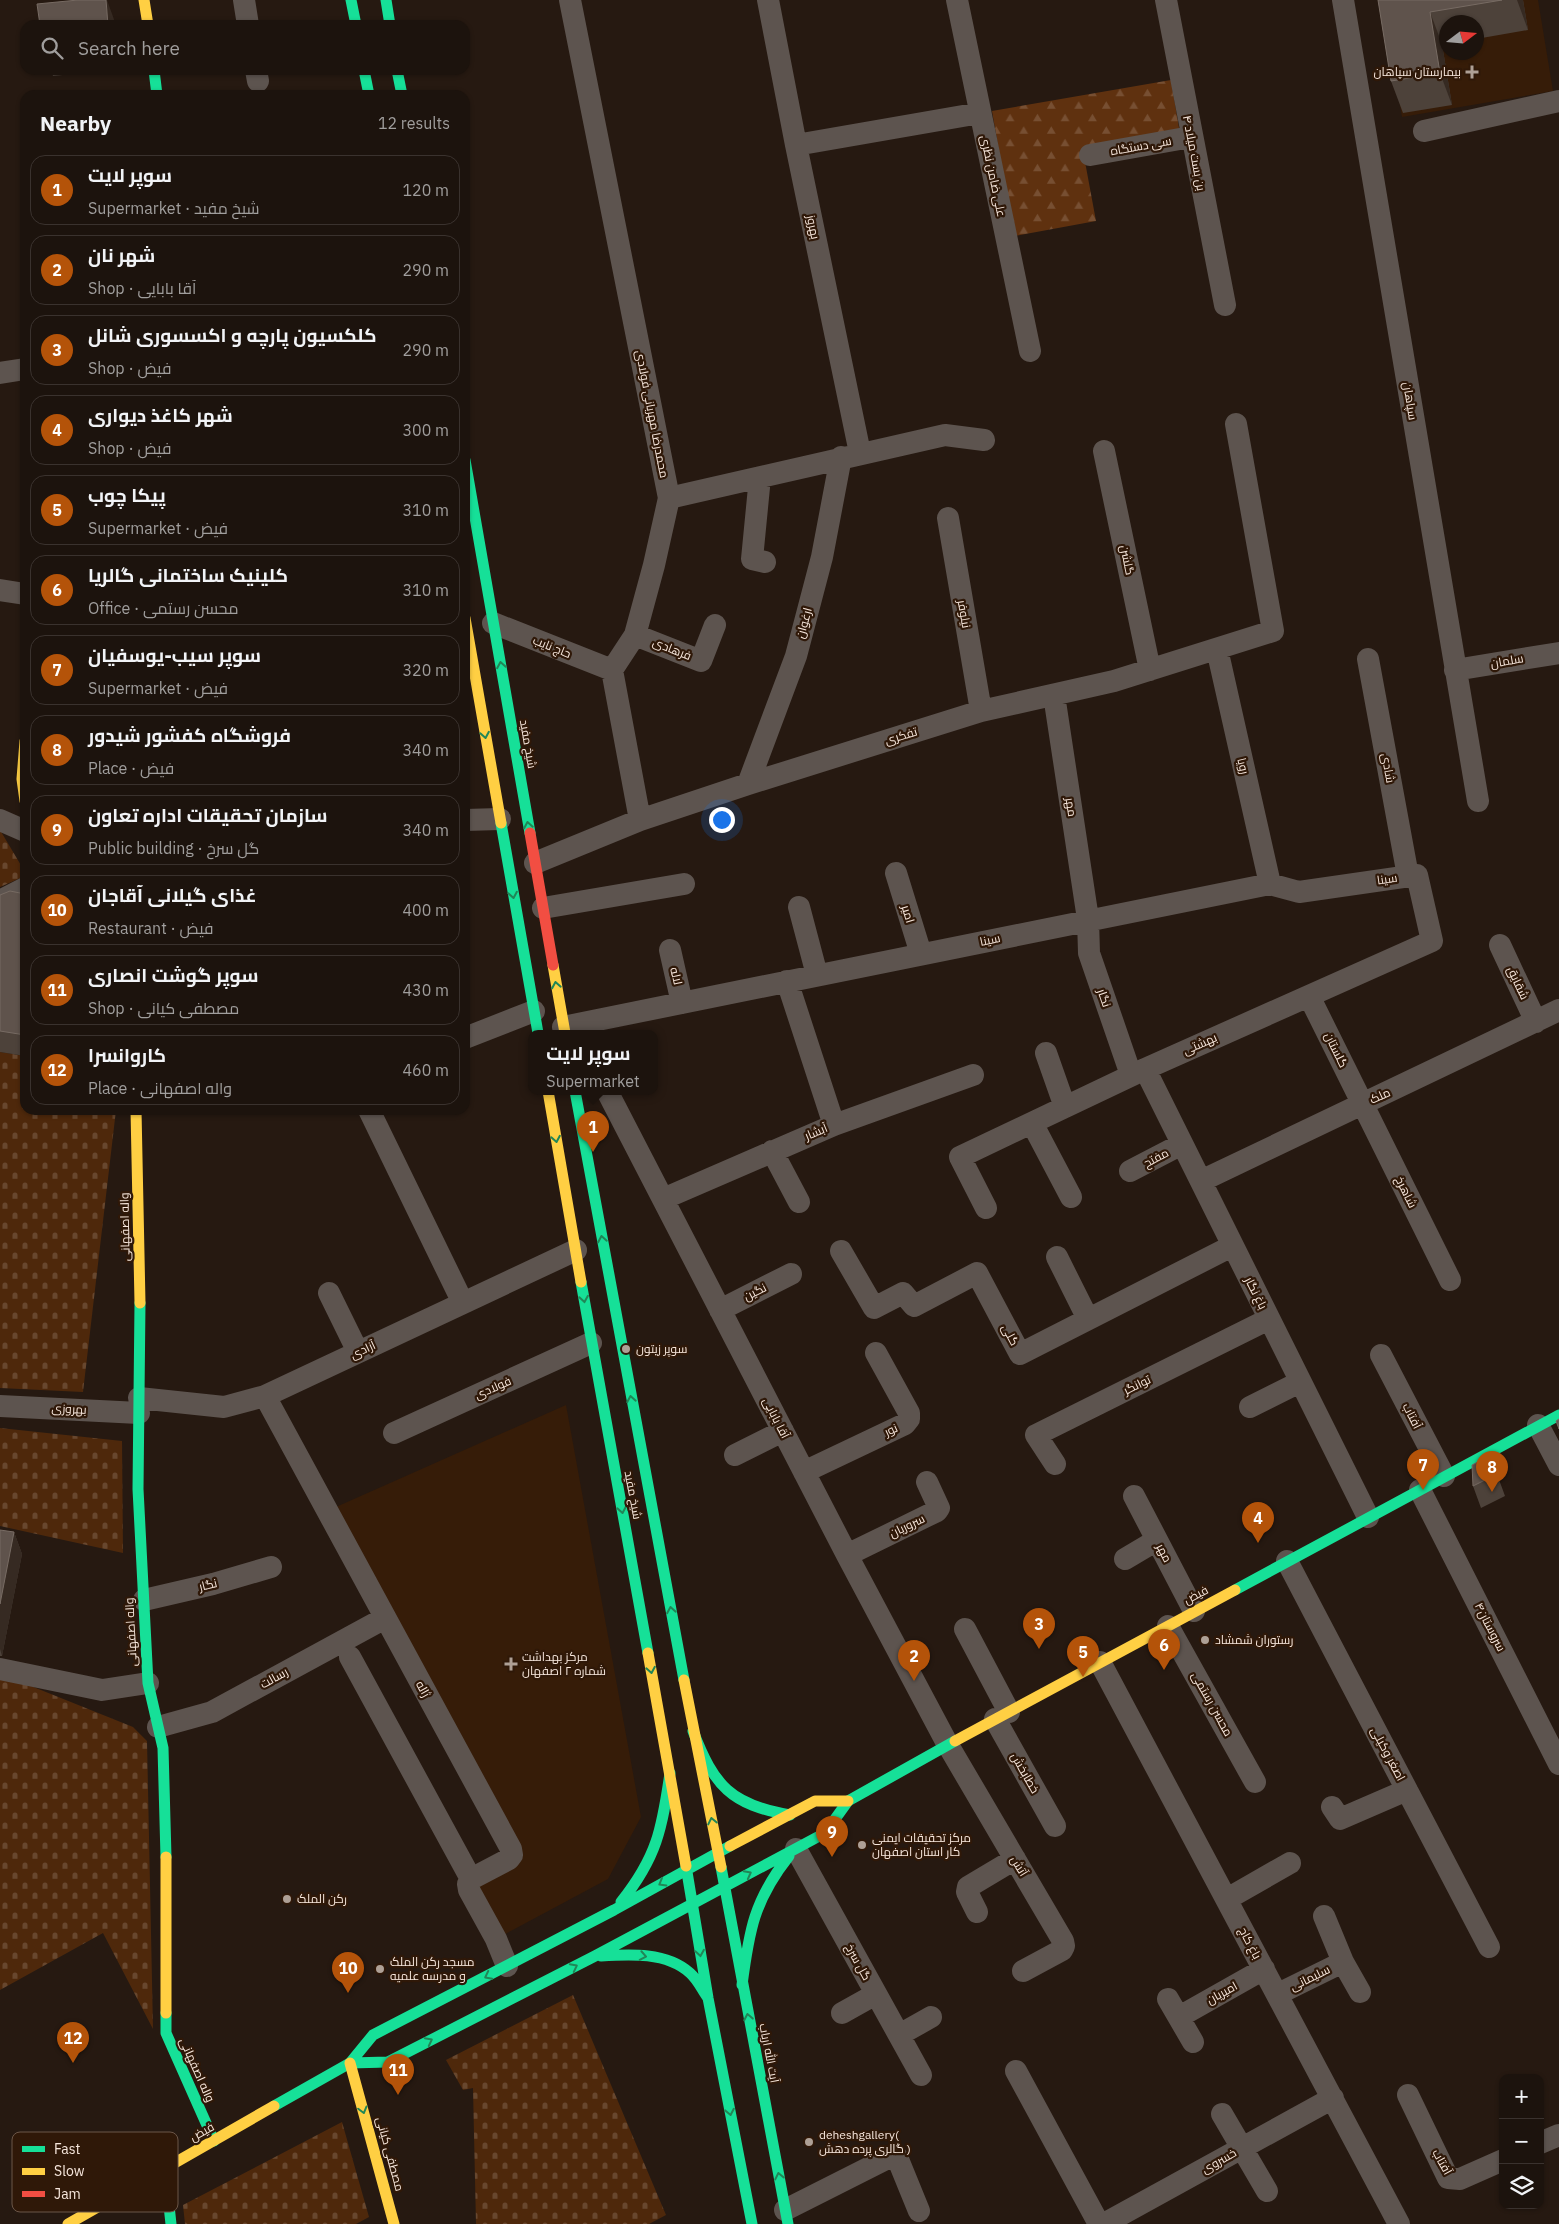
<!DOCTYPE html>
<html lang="en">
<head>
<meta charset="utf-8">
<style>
	:root { --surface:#1c130d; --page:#251c16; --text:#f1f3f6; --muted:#a09e9d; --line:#3a322e; --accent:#b45309 }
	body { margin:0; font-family:"IBM Plex Sans",Cairo,sans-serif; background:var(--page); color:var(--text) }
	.controls { position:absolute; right:15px; bottom:15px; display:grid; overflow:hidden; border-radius:10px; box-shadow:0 1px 4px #0004 }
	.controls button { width:45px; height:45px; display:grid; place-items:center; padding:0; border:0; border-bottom:1px solid var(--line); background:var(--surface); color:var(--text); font:25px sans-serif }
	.compass { position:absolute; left:1439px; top:15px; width:45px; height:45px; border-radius:50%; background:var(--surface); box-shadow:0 1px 4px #0004; rotate:74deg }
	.you { position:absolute; left:721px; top:819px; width:18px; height:18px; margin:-12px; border:4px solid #fff; border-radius:50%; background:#1a73e8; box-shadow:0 0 0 8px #1a73e833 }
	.badge { display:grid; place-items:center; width:32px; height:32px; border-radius:50%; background:var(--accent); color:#fff; font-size:16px; font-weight:700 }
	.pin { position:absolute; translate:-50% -41px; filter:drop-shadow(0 1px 2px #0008) }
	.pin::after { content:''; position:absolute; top:26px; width:18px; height:15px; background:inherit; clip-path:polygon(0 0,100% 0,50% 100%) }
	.popup { position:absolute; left:528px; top:1030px; width:130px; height:65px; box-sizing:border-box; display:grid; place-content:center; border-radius:10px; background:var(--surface); filter:drop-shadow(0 1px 4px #0005); font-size:16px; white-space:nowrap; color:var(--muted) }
	.popup b { font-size:19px; color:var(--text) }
	.popup::after { content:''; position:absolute; left:50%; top:100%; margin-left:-10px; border:10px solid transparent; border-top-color:var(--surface) }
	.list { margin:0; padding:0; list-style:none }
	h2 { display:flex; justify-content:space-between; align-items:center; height:65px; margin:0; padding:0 20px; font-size:21px }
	h2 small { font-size:16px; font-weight:400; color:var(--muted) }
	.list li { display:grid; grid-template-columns:32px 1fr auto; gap:15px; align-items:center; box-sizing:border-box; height:70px; margin:0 10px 10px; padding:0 10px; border:1px solid var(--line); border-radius:15px }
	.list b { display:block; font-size:19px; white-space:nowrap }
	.list p { margin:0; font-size:16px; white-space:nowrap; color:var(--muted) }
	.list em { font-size:16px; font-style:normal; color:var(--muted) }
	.icon { flex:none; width:28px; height:28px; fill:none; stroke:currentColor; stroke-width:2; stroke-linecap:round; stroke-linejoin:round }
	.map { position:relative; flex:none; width:1559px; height:2224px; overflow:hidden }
	.search { position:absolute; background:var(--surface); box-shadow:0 1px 4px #0004; left:20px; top:20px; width:450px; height:55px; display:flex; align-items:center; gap:12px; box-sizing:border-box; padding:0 18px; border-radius:15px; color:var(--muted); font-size:19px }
	.panel { position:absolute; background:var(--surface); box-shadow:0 1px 4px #0004; left:20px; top:90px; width:450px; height:1025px; border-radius:15px }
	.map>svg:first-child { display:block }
	.built { fill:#361c08; fill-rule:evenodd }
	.forest { fill:url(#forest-firs) }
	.cemetery { fill:url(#cemetery-stones) }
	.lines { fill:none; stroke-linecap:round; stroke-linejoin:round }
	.street { stroke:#5d544f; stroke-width:22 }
	.fast { stroke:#16e098; stroke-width:11 }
	.slow { stroke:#ffcf43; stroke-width:11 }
	.jam { stroke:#f24e42; stroke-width:11 }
	.wall { fill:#4d423a }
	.shaded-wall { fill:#362a22 }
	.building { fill:#5f534c; stroke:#776b63 }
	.oneway { stroke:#218657 }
	.poi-dot { fill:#aea096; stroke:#2f1808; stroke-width:2 }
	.labels { text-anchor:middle; stroke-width:4.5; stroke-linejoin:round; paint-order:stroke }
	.poi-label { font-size:12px; fill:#f8e8de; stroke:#2f1808; text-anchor:start }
	.street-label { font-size:12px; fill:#f8e8de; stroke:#2f1808 }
	.key { fill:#2f1808; stroke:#6b5648; stroke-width:1 }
	.key-label { font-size:14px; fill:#f8e8de }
</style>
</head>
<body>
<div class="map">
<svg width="1559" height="2224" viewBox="0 0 1559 2224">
	<defs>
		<pattern id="forest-firs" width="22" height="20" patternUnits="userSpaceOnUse" patternTransform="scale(1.25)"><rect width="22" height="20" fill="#5f310f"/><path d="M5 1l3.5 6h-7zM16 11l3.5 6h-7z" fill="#774f32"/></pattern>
		<pattern id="cemetery-stones" width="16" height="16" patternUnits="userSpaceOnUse" patternTransform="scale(1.25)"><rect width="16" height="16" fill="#4e280b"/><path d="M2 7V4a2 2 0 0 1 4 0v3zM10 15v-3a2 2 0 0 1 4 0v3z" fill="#68472e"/></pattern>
	</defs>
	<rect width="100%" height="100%" fill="#261911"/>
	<path class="built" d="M1382 0H1538L1553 91 1402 117ZM1446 22H1476V52H1446Z
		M566 1405 641 1817 608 1879 496 1939 469 1890 509 1859 327 1511Z"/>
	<path class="forest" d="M1171 80 1180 134 1083 151 1096 221 1014 236 992 111Z"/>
	<path class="cemetery" d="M0 830 25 872V876L0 887Z
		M0 1052 25 1056V1110H116L83 1392 0 1388Z
		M0 1428 122 1441 123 1553 0 1526Z
		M0 1679 26 1684 133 1727 147 1741 153 2029 103 1933 0 1990Z
		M573 1995 666 2215 649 2224H476L473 2088 463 2090 446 2060Z
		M342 2122 369 2217 356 2224H185L183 2205Z"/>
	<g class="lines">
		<path class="street" d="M244 0 248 25
			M570 0 669 498 654 565 635 635 612 670 640 820
			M768 0 796 145 860 453
			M957 0 1030 351
			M1166 0 1225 305
			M1343 0 1478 801
			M256 70 258 81
			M1424 131 1559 101
			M796 145 980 113
			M1090 155 1191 137
			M0 373 25 369
			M1104 451 1150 670
			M760 477 752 559 765 562
			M669 498 945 435 984 440
			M948 518 981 711
			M0 590 25 594
			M493 623 612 670
			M635 635 701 661 715 625
			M1217 649 1270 884
			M1368 659 1408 876
			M1455 670 1559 653
			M1054 695 1088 919 1089 953 1131 1075
			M748 784 796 656 822 557 841 457
			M0 820 25 831
			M465 820 500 819
			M535 863 640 820 748 784 981 711 1114 681 1273 631 1236 424
			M896 873 921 954
			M0 901 25 888
			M799 907 817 975
			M543 908 684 884
			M1500 945 1536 1022
			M670 950 682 1003
			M787 981 834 1125
			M1309 996 1450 1280
			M563 1027 1270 884 1299 892 1417 875 1432 941 1145 1069 960 1157 986 1208
			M465 1038 534 1011
			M1046 1053 1065 1107
			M1145 1069 1368 1517
			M607 1091 847 1555 948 1745 1063 1941 1064 1946 1062 1950 1023 1971
			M369 1110 463 1303
			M1032 1123 1071 1197
			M772 1151 799 1202
			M1130 1171 1182 1144
			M1201 1181 1559 1010
			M663 1199 834 1125 973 1075
			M841 1251 874 1308 903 1293 914 1306 977 1273 1020 1354 1232 1246
			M1057 1257 1088 1319
			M329 1293 358 1352
			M720 1310 791 1274
			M1381 1355 1444 1476
			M265 1396 511 1849 512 1855 509 1859 471 1879 468 1884 469 1890 496 1939 507 1966
			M139 1398 224 1407 265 1396 576 1250
			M0 1406 139 1413
			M1250 1407 1300 1382
			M1538 1425 1559 1465
			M394 1433 591 1343
			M735 1455 783 1431
			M1055 1464 1036 1435 1269 1319
			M804 1472 905 1424 909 1419V1413L876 1353
			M1420 1490 1559 1764
			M1134 1496 1194 1611
			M847 1555 937 1511 939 1508 927 1482
			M1125 1559 1157 1540
			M1287 1561 1489 1947
			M144 1600 213 1584 271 1567
			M1168 1626 1255 1782
			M965 1629 1009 1712
			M350 1657 471 1879
			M1100 1662 1399 2224
			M0 1669 102 1690 148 1683
			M995 1719 1055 1826
			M158 1727 212 1712 385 1618
			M1332 1807 1340 1819 1407 1790
			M796 1849 921 2075
			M1227 1899 1290 1863
			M977 1912 967 1892 968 1887 1015 1859
			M1324 1916 1343 1962 1360 1992
			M1278 1994 1343 1962
			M1168 1999 1193 2042
			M842 2013 876 1994
			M1179 2017 1264 1969
			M899 2035 931 2017
			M1016 2071 1099 2224
			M1408 2095 1448 2178 1460 2179 1503 2160
			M1222 2114 1267 2191
			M1540 2143 1559 2135
			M785 2210 894 2155 897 2157 919 2211
			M1104 2224 1333 2098"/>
		<path class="fast" d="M351 0 356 25
			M386 0 390 25
			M154 70 157 95
			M364 70 369 95
			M397 70 402 95
			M465 460 530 833
			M501 823 538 1033
			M575 1091 684 1680
			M581 1282 648 1653
			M140 1303 138 1489 148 1683 163 1748 166 1857
			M1235 1590 1559 1415
			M693 1731C714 1786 731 1805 790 1815
			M686 1866 708 1998 752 2224
			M721 1867 788 2224
			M621 1902C657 1857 662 1829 670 1773
			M601 1956C630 1954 667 1952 690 1973 698 1980 702 1990 708 1998
			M742 1985C749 1931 754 1900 789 1856
			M166 2013V2033L214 2141
			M350 2063 388 2062 595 1956 825 1833 848 1801 955 1741
			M274 2106 350 2063 373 2035 614 1910 730 1846
			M165 2168 171 2224"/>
		<path class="slow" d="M144 0 148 25
			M465 618 501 823
			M25 741 22 779 25 801
			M553 965 565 1033
			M548 1091 581 1282
			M136 1110 140 1303
			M648 1653 686 1866
			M684 1680 721 1867
			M955 1741 1235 1590
			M730 1846 815 1801H848
			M166 1857V2013
			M350 2063 394 2224
			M68 2224 274 2106"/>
		<path class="jam" d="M530 833 553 965"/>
	</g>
	<path class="wall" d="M1378 0H1523L1528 30 1476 39V22H1446V44H1442L1452 105 1403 113 1391 81Z
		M51 70H112L53 76Z
		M25 894V1056L0 1052V895Z
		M1497 1474 1505 1496 1481 1508 1473 1486Z
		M0 1530 14 1532 22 1554 2 1656H0Z"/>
	<path class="shaded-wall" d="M106 0H107L116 25H108Z
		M1517 0H1523L1528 30Z
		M1430 12 1442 44 1452 105 1440 73Z
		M14 1532 22 1554 2 1656 0 1649V1604Z"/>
	<path class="building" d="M78 0H106L108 25H40L37 4Z
		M1378 0H1502L1430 12 1440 73 1391 81Z
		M10 891 25 894V1035L0 1031V895Z
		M1559 1419V1429L1556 1421Z
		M1489 1456 1497 1474 1473 1486 1472 1465Z
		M0 1530 14 1532 0 1604Z"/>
	<defs><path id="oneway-chevron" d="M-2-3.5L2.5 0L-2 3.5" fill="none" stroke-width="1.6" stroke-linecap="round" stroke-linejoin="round" transform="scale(1.25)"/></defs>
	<g class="oneway">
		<use href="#oneway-chevron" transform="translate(501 665) rotate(-100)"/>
		<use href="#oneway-chevron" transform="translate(485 735) rotate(80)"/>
		<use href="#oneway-chevron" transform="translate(528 825) rotate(-100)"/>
		<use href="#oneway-chevron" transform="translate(513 895) rotate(80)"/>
		<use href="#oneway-chevron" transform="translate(556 985) rotate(-100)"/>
		<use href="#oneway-chevron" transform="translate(556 1139) rotate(80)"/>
		<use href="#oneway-chevron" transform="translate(602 1239) rotate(-100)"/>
		<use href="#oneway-chevron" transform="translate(584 1299) rotate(81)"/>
		<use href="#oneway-chevron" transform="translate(631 1399) rotate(-100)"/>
		<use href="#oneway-chevron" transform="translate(622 1510) rotate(80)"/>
		<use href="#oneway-chevron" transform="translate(671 1610) rotate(-100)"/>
		<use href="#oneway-chevron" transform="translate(651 1670) rotate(80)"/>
		<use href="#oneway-chevron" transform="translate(712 1821) rotate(-102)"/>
		<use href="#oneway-chevron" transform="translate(748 1874) rotate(-28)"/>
		<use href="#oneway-chevron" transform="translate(662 1883) rotate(150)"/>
		<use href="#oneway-chevron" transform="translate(700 1953) rotate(81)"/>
		<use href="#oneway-chevron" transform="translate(643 1956) rotate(11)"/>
		<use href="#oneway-chevron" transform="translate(574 1967) rotate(-27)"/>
		<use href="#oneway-chevron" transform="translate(488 1976) rotate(153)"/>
		<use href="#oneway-chevron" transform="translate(748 2017) rotate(-101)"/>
		<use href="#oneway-chevron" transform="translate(429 2041) rotate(-27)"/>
		<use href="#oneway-chevron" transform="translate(363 2110) rotate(75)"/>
		<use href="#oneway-chevron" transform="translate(730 2112) rotate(79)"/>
		<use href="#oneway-chevron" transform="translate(779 2176) rotate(-102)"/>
	</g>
	<g class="poi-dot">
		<path d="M1469.5 64.5h5v5h5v5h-5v5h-5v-5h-5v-5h5z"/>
		<circle cx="626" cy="1349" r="5"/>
		<circle cx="1205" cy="1640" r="5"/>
		<path d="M508.5 1656.5h5v5h5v5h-5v5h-5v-5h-5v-5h5z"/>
		<circle cx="862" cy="1845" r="5"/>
		<circle cx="287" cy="1899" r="5"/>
		<circle cx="380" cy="1969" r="5"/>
		<circle cx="809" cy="2142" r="5"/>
	</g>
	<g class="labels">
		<g class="poi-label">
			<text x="1461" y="76" text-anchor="end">بیمارستان سپاهان</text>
			<text x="636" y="1353">سوپر زیتون</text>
			<text x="1215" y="1644">رستوران شمشاد</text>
			<text x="522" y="1661">مرکز بهداشت<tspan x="522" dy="14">شماره ۲ اصفهان</tspan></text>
			<text x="872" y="1842">مرکز تحقیقات ایمنی<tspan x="872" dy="14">کار استان اصفهان</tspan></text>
			<text x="297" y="1903">رکن الملک</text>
			<text x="390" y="1966">مسجد رکن الملک<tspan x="390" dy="14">و مدرسه علمیه</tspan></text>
			<text x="819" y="2139">deheshgallery(<tspan x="819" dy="14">گالری پرده دهش )</tspan></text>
		</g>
		<g class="street-label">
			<text transform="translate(1141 146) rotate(-10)" y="4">سی دستگاه</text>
			<text transform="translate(1194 153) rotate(79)" y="4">بن بست میلاد ۴</text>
			<text transform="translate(993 176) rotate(78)" y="4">علی ضامن نظری</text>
			<text transform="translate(813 227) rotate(78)" y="4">بهروز</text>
			<text transform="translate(1410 401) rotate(81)" y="4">سپاهان</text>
			<text transform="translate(652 414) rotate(79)" y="4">محمدرضا مهربانی فولادی</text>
			<text transform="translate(1127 560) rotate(78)" y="4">گلشن</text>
			<text transform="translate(964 614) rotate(80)" y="4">نیلوفر</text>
			<text transform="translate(804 623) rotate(-75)" y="4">ارغوان</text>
			<text transform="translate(552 647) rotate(22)" y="4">حاج نایب</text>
			<text transform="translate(672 649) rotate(22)" y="4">فرهادی</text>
			<text transform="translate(1507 661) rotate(-10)" y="4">سلمان</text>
			<text transform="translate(901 736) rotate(-17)" y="4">تفکری</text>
			<text transform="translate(528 744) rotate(80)" y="4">شیخ مفید</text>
			<text transform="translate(1243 766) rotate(77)" y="4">رویا</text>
			<text transform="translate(1388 768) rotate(80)" y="4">شادی</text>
			<text transform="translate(1071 807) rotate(81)" y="4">مهر</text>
			<text transform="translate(1387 879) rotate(-8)" y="4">سینا</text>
			<text transform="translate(908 914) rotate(73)" y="4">امیر</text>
			<text transform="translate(990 940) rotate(-12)" y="4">سینا</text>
			<text transform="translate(676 976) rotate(77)" y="4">لاله</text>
			<text transform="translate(1518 983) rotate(65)" y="4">شقایق</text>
			<text transform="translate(1104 998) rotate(71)" y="4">نگار</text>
			<text transform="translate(1200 1044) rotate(-24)" y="4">بهشتی</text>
			<text transform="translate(1336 1050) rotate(64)" y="4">گلستان</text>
			<text transform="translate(1380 1096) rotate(-25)" y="4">ملک</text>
			<text transform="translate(816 1132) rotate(-23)" y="4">آبشار</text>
			<text transform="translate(1156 1158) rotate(-28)" y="4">مفتح</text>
			<text transform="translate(1406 1192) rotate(64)" y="4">شاهرخ</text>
			<text transform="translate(125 1227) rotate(-91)" y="4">واله اصفهانی</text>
			<text transform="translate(755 1292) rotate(-27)" y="4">نگین</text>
			<text transform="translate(1256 1293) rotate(63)" y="4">باغ نگار</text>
			<text transform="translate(1010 1335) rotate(62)" y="4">گلی</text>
			<text transform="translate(363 1350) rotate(-25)" y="4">آزادی</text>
			<text transform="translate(1137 1385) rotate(-26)" y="4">توانگر</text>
			<text transform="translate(493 1388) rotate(-24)" y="4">فولادی</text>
			<text transform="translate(69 1409) rotate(3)" y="4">بهروزی</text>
			<text transform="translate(1412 1416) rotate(63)" y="4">آفتاب</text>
			<text transform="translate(776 1418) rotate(63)" y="4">آقا بابایی</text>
			<text transform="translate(891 1430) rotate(-25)" y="4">نور</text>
			<text transform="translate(633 1495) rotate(79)" y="4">شیخ مفید</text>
			<text transform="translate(907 1526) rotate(-26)" y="4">سروریان</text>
			<text transform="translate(1164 1553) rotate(63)" y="4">مهر</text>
			<text transform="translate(208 1585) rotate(-14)" y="4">نگار</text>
			<text transform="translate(1196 1595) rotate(-28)" y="4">فیض</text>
			<text transform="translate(1490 1627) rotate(63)" y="4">سروستان۴</text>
			<text transform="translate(131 1632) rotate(-93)" y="4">واله اصفهانی</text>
			<text transform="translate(274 1678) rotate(-29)" y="4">رسالت</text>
			<text transform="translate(423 1689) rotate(61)" y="4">ژاله</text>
			<text transform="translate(1212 1704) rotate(61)" y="4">محسن رستمی</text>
			<text transform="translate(1388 1754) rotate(62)" y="4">اصغر وکیلی</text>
			<text transform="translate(1025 1773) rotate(60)" y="4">خطابخش</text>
			<text transform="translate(1019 1866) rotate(59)" y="4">آتش</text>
			<text transform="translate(1250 1943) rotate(62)" y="4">باغ کاج</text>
			<text transform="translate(858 1962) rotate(61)" y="4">گل سرخ</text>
			<text transform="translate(1310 1978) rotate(-26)" y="4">سلیمانی</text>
			<text transform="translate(1222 1993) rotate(-29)" y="4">امیریان</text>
			<text transform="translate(769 2053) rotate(79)" y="4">آیت الله ارباب</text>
			<text transform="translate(197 2070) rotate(66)" y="4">واله اصفهانی</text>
			<text transform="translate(202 2132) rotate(-29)" y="4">فیض</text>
			<text transform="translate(390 2154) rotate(75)" y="4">مصطفی کیانی</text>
			<text transform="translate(1219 2161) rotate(-29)" y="4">خسروی</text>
			<text transform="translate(1442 2162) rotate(61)" y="4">آفتاب</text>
		</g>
	</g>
	<rect x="12" y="2132" width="166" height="80" rx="8" class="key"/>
	<rect x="22" y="2146" width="23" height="6" fill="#16e098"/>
	<rect x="22" y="2168" width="23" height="7" fill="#ffcf43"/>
	<rect x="22" y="2191" width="23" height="6" fill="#f24e42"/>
	<g class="key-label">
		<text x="54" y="2154">Fast</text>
		<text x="54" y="2176">Slow</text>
		<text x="54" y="2199">Jam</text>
	</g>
</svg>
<div class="controls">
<button>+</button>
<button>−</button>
<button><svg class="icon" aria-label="layers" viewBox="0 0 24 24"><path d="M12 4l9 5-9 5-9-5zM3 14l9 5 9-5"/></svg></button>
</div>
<svg class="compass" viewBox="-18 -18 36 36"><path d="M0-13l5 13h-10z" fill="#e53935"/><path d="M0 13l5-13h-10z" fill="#a09e9d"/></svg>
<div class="you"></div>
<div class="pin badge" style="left:593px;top:1152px">1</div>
<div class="popup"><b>سوپر لایت</b>Supermarket</div>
<div class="pin badge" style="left:914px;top:1681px">2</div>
<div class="pin badge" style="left:1039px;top:1649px">3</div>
<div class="pin badge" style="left:1258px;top:1543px">4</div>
<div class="pin badge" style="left:1083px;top:1677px">5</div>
<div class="pin badge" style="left:1164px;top:1670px">6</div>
<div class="pin badge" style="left:1423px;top:1490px">7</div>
<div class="pin badge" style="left:1492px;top:1492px">8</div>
<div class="pin badge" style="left:832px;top:1857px">9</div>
<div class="pin badge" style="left:348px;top:1993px">10</div>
<div class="pin badge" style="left:398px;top:2095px">11</div>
<div class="pin badge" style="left:73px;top:2063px">12</div>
<div class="search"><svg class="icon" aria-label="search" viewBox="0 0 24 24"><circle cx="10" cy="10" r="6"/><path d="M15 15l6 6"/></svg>Search here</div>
<section class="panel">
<h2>Nearby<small>12 results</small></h2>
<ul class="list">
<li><span class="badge">1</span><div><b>سوپر لایت</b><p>Supermarket · شیخ مفید</p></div><em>120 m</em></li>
<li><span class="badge">2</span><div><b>شهر نان</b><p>Shop · آقا بابایی</p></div><em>290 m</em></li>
<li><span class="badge">3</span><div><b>کلکسیون پارچه و اکسسوری شانل</b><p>Shop · فیض</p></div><em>290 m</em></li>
<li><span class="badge">4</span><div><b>شهر کاغذ دیواری</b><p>Shop · فیض</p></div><em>300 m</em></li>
<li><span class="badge">5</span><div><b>پیکا چوب</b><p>Supermarket · فیض</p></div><em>310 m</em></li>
<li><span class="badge">6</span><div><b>کلینیک ساختمانی گالریا</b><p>Office · محسن رستمی</p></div><em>310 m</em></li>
<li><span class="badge">7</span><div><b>سوپر سیب-یوسفیان</b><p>Supermarket · فیض</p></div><em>320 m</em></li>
<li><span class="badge">8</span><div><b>فروشگاه کفشور شیدور</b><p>Place · فیض</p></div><em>340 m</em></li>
<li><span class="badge">9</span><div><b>سازمان تحقیقات اداره تعاون</b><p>Public building · گل سرخ</p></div><em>340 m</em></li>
<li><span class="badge">10</span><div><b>غذای گیلانی آقاجان</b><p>Restaurant · فیض</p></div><em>400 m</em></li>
<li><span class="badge">11</span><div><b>سوپر گوشت انصاری</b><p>Shop · مصطفی کیانی</p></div><em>430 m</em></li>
<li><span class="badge">12</span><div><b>کاروانسرا</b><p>Place · واله اصفهانی</p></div><em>460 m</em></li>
</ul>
</section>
</div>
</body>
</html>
